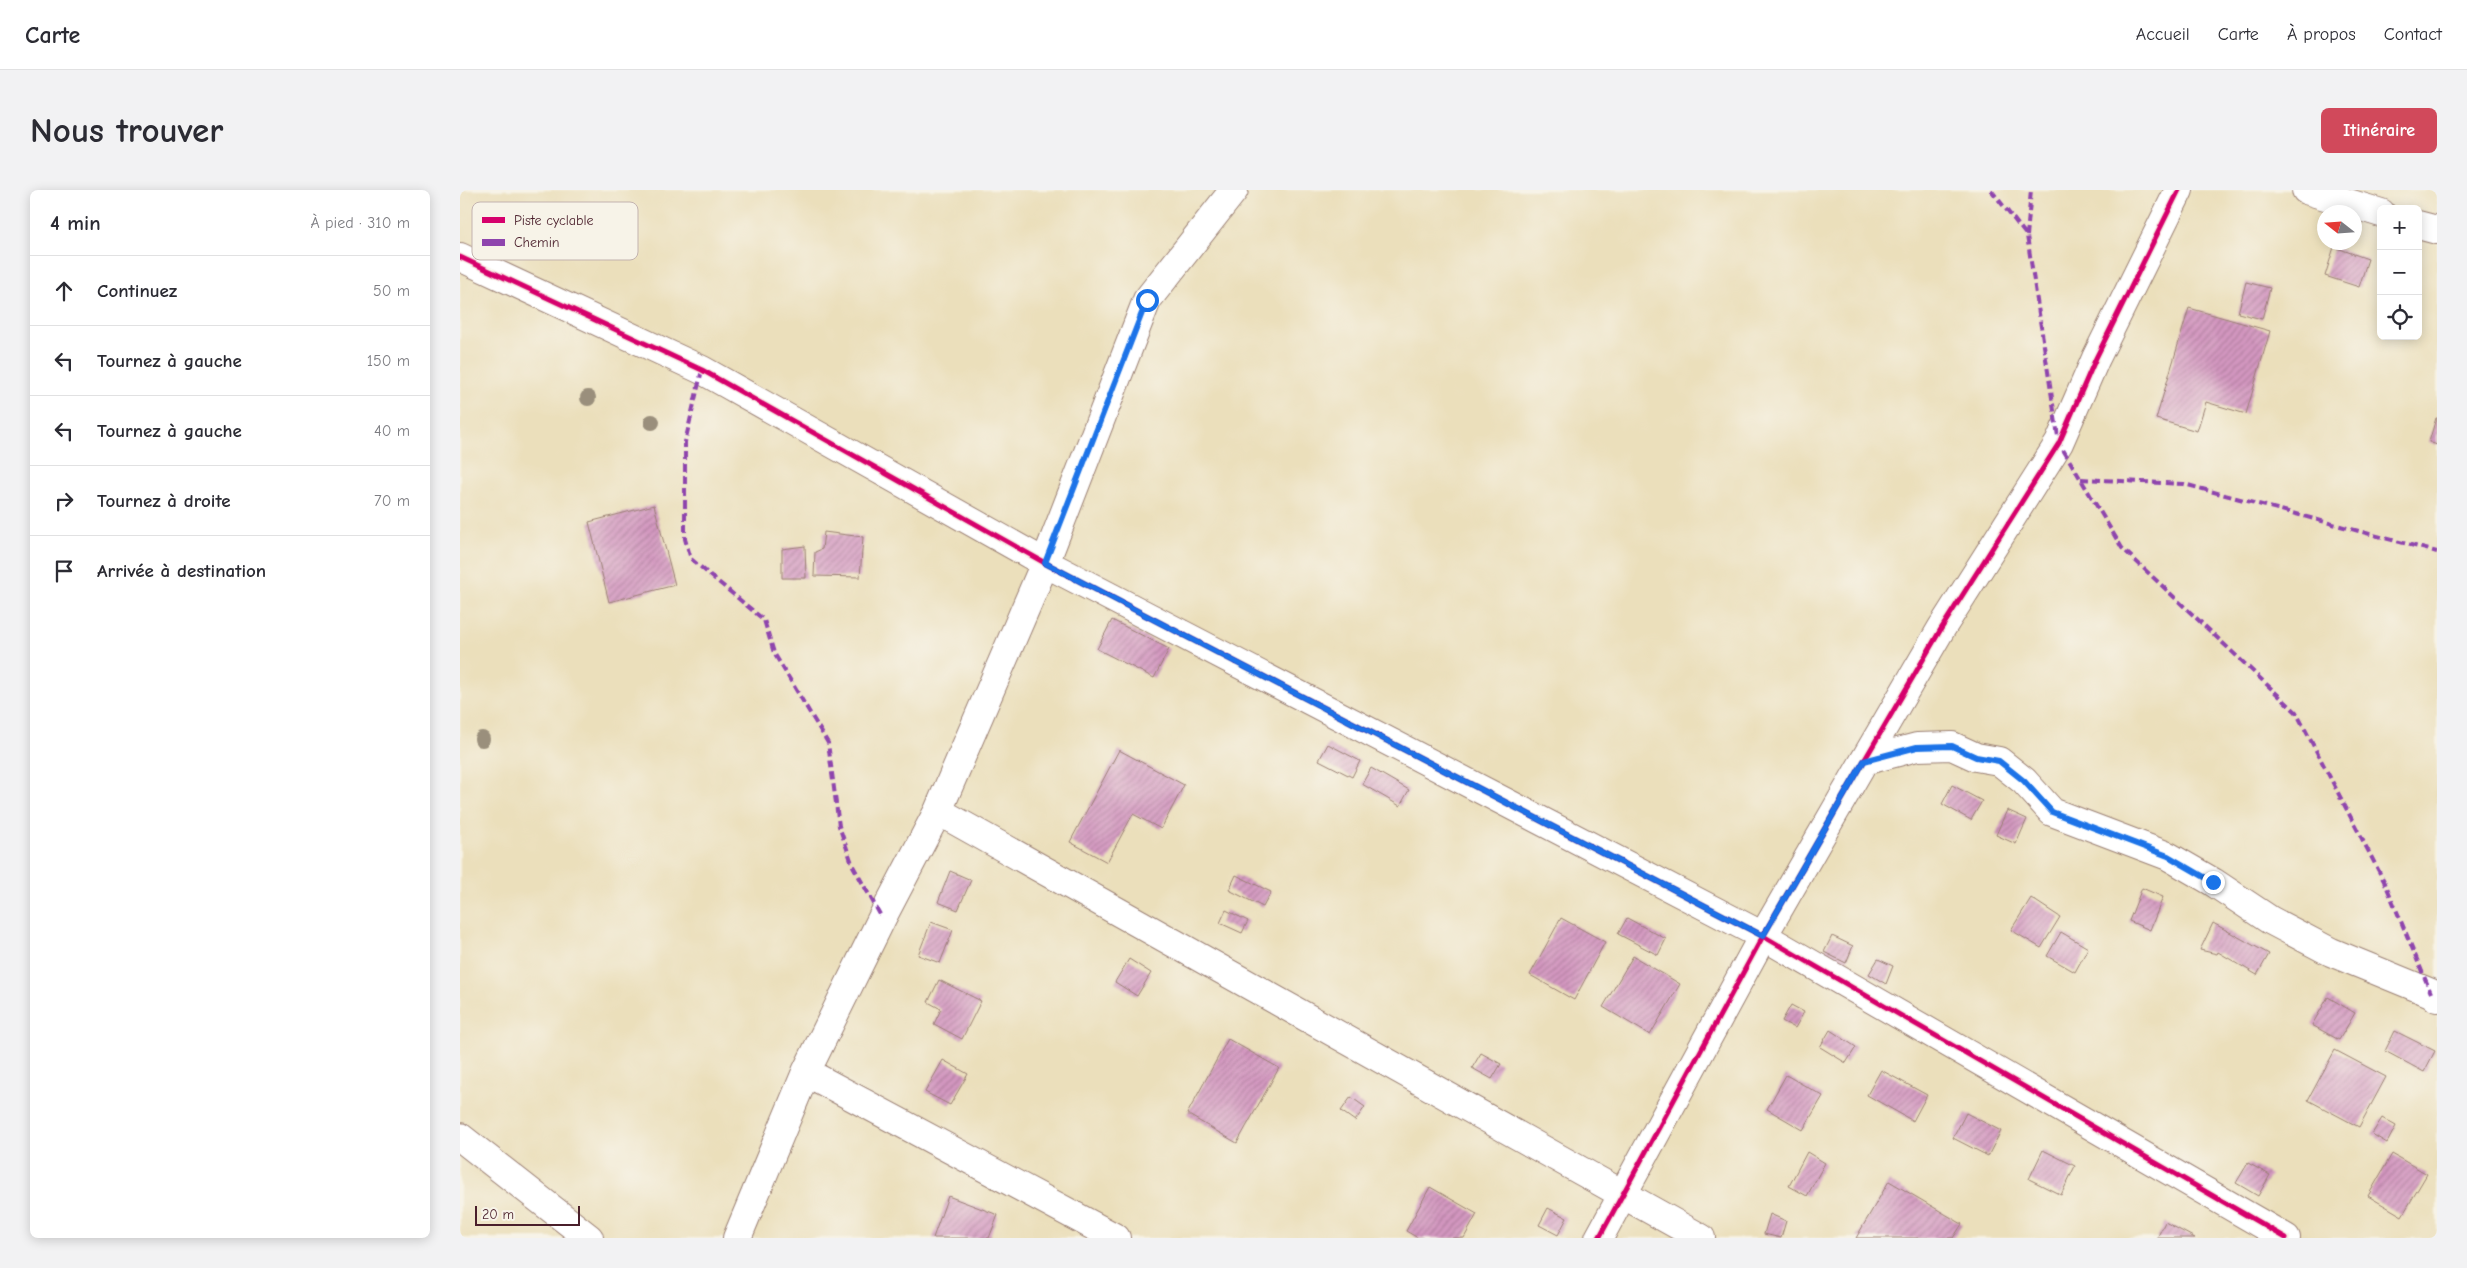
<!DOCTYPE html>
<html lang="fr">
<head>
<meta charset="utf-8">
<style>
	:root { --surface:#fff; --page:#f2f2f3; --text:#2b2b33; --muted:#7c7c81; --line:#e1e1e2; --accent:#d1495b }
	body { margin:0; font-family:"Comic Neue",sans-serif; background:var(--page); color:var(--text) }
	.controls { position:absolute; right:15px; top:15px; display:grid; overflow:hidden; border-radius:8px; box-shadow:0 2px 12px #0003 }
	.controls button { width:45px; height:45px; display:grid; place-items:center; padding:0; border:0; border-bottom:1px solid var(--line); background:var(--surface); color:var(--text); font:25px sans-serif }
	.compass { position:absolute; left:1857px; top:15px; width:45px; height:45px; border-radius:50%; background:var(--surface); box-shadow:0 2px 12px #0003; rotate:287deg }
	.scale { position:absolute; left:15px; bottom:12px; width:105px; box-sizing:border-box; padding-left:5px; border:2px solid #4a1f2b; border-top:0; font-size:14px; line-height:18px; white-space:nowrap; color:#4a1f2b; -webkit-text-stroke:4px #f7f3e8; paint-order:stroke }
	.stop { position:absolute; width:15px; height:15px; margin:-11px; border:4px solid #1a73e8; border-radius:50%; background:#fff }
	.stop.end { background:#1a73e8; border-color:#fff; box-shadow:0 1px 5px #0008 }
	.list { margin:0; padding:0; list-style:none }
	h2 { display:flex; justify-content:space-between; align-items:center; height:65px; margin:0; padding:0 20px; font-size:21px }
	h2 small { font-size:16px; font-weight:400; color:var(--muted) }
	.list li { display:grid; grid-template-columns:32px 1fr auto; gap:15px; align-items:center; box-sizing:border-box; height:70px; padding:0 20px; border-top:1px solid var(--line) }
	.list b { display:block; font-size:19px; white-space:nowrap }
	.list em { font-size:16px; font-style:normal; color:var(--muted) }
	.icon { flex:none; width:28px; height:28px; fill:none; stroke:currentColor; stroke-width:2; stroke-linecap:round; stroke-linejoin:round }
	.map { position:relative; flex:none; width:1977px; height:1048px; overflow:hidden; border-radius:8px }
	header { display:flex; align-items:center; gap:30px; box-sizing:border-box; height:70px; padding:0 25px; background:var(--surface); border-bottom:1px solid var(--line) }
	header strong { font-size:24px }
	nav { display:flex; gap:28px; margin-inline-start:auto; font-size:18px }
	.intro { display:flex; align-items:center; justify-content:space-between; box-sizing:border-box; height:120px; padding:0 30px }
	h1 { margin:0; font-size:35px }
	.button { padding:12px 22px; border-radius:8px; background:var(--accent); color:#fff; font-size:18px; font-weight:700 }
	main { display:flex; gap:30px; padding:0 30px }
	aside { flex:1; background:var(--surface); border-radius:8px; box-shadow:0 2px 12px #0003 }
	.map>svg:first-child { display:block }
	.building { fill:url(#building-hatch) }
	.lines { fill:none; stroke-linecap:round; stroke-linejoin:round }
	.minor-casing { stroke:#9a7f73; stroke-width:30 }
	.minor { stroke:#fff; stroke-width:28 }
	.quiet { stroke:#8e44ad; stroke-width:4; stroke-dasharray:8 4; stroke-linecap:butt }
	.cycleway-casing { stroke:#f7f3e8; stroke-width:8 }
	.cycleway { stroke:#d6006c; stroke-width:5 }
	.tree { fill:#9a8f7c }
	.route { stroke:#1a73e8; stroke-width:6 }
	.key { fill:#f7f3e8; stroke:#c3b3af; stroke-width:1 }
	.key-label { font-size:14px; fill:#4a1f2b }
</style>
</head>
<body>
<header>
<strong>Carte</strong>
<nav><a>Accueil</a><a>Carte</a><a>À propos</a><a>Contact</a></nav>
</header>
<div class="intro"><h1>Nous trouver</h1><a class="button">Itinéraire</a></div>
<main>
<aside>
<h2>4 min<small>À pied · 310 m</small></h2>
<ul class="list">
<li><svg class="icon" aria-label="ahead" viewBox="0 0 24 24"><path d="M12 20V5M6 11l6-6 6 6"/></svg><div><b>Continuez</b></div><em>50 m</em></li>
<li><svg class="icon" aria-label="left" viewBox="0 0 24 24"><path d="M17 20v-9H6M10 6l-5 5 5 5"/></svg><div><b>Tournez à gauche</b></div><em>150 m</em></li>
<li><svg class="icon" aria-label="left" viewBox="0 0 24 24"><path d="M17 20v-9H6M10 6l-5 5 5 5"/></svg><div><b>Tournez à gauche</b></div><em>40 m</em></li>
<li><svg class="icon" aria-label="right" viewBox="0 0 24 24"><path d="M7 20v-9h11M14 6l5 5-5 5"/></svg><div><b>Tournez à droite</b></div><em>70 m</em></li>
<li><svg class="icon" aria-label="arrive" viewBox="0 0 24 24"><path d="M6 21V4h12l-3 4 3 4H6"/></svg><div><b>Arrivée à destination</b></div></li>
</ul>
</aside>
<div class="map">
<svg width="1977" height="1048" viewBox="0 0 1977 1048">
	<defs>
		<pattern id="building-hatch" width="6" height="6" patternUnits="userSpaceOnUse" patternTransform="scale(1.25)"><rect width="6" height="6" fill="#d397c0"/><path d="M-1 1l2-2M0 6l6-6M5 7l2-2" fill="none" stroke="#ad7b9c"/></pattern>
	</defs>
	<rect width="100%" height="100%" fill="#f7f3e8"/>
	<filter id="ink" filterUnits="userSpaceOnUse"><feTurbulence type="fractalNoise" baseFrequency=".02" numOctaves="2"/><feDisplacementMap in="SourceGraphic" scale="10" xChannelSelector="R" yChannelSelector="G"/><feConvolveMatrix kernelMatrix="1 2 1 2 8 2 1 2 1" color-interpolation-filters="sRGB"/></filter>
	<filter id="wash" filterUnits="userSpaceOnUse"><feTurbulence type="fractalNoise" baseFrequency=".0096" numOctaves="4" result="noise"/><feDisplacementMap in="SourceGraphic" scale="20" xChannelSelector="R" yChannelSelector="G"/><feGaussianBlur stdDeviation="1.12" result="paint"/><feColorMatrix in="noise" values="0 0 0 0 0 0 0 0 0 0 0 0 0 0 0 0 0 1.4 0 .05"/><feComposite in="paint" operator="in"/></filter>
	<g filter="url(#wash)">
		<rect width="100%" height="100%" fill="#ebdfbb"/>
		<g id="blocks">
			<path class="building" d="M1874 57 1908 69 1899 97 1865 86Z
				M1786 92 1810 98 1802 129 1778 123Z
				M1729 118 1810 141 1786 224 1746 212 1737 241 1696 229Z
				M1976 228H1977V255L1969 252Z
				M194 315 215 395 149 412 129 332Z
				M364 342 403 347 400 387 354 386 355 362 362 359Z
				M345 356 346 388H322V359Z
				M652 430 709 459 694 488 637 459Z
				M868 554 900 571 892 587 859 570Z
				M659 560 724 595 701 639 673 624 647 672 610 652Z
				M911 578 949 600 940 616 902 594Z
				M1492 595 1522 611 1511 630 1482 614Z
				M1547 620 1567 629 1556 654 1536 645Z
				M490 681 511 690 498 720 478 712Z
				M776 685 811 702 803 717 769 700Z
				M1682 698 1703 707 1690 740 1669 731Z
				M1571 708 1600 727 1581 758 1551 740Z
				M766 720 788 731 782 743 760 733Z
				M1101 728 1145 752 1114 810 1070 785Z
				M1167 728 1206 749 1198 765 1158 744Z
				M471 732 493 740 480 773 458 765Z
				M1753 733 1809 764 1797 785 1758 762 1757 764 1740 760Z
				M1601 742 1628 758 1615 782 1587 766Z
				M1372 746 1393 756 1386 773 1364 762Z
				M1173 766 1220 794 1190 845 1143 817Z
				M669 769 691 783 677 806 655 792Z
				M1418 769 1433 776 1426 794 1409 784Z
				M479 790 521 811 502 849 474 834 481 819 468 812Z
				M1868 807 1895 823 1879 850 1852 835Z
				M1331 815 1344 822 1335 838 1322 831Z
				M1370 840 1396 857 1386 873 1360 857Z
				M1935 841 1975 861 1964 882 1925 861Z
				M768 849 819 878 777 953 727 924Z
				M1875 860 1926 887 1899 937 1848 910Z
				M1021 863 1041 874 1032 889 1012 878Z
				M483 870 508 884 490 915 465 902Z
				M1421 880 1467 905 1453 931 1407 905Z
				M1326 885 1363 906 1343 940 1307 919Z
				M891 907 905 917 895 931 881 921Z
				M1506 923 1541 941 1528 966 1493 948Z
				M1922 928 1936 936 1927 953 1912 944Z
				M1583 960 1615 976 1601 1005 1569 989Z
				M1347 962 1365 973 1347 1006 1329 996Z
				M1932 964 1967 984 1942 1026 1908 1006Z
				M1788 973 1810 985 1798 1006 1776 993Z
				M1429 991 1502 1034 1493 1048H1396Z
				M970 997 1017 1024 1004 1048H958L946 1041Z
				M488 1006 538 1025 529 1048H473Z
				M1088 1018 1107 1028 1098 1045 1079 1035Z
				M1310 1024 1326 1031 1321 1048 1304 1044Z
				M1705 1032 1735 1048H1697Z"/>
		</g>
	</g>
	<g filter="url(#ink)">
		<use href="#blocks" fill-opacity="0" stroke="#9a7f73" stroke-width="1"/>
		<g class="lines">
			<g class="minor-casing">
				<path id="minor" d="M1846 0 1921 23
					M1958 35 1977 40
					M0 67 242 180 585 373 1303 746 1826 1048
					M1404 571 1457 557 1492 556 1516 567 1539 571 1564 591 1592 622 1708 666 1753 692 1810 730 1871 762 1971 803 1977 808
					M478 621 1241 1048
					M346 882 656 1048
					M0 947 129 1048
					M277 1048 346 882 422 728 478 621 585 373 687 110 774 0
					M1139 1048 1303 746 1404 571 1481 439 1599 253 1636 168 1719 0"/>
			</g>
			<use href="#minor" class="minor"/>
			<path class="quiet" d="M1531 0 1567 46 1599 253 1662 358 1836 522 1925 693 1971 803
				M1567 46 1571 0
				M242 180 225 252V349L231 369 304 430 314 463 368 553 379 636 393 676 422 728
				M1621 289 1724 294 1977 362"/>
			<g class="cycleway-casing">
				<path id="cycleway" d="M0 67 242 180 585 373 1303 746 1826 1048
					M1139 1048 1303 746 1404 571 1481 439 1599 253 1636 168 1719 0"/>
			</g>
			<use href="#cycleway" class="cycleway"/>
		</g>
		<g class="tree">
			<circle cx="128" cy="208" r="8"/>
			<circle cx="192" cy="232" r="8"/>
			<circle cx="22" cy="549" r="8"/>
		</g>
	</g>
	<g class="lines" filter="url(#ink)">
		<path class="route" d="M687 110 585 373 1303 746 1404 571 1457 557 1492 556 1516 567 1539 571 1564 591 1592 622 1708 666 1753 692"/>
	</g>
	<rect x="12" y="12" width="166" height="58" rx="8" class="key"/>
	<rect x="22" y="27" width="23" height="6" fill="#d6006c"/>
	<rect x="22" y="49" width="23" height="7" fill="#8e44ad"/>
	<g class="key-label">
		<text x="54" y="35">Piste cyclable</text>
		<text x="54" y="57">Chemin</text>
	</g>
</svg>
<div class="controls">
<button>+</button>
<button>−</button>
<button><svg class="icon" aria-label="locate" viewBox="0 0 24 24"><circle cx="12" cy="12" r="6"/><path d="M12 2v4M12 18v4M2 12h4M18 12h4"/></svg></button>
</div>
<svg class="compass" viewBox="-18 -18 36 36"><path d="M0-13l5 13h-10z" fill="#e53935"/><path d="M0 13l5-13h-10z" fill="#7c7c81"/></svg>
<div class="scale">20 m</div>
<div class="stop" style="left:687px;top:110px"></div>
<div class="stop end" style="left:1753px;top:692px"></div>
</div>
</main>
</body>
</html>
